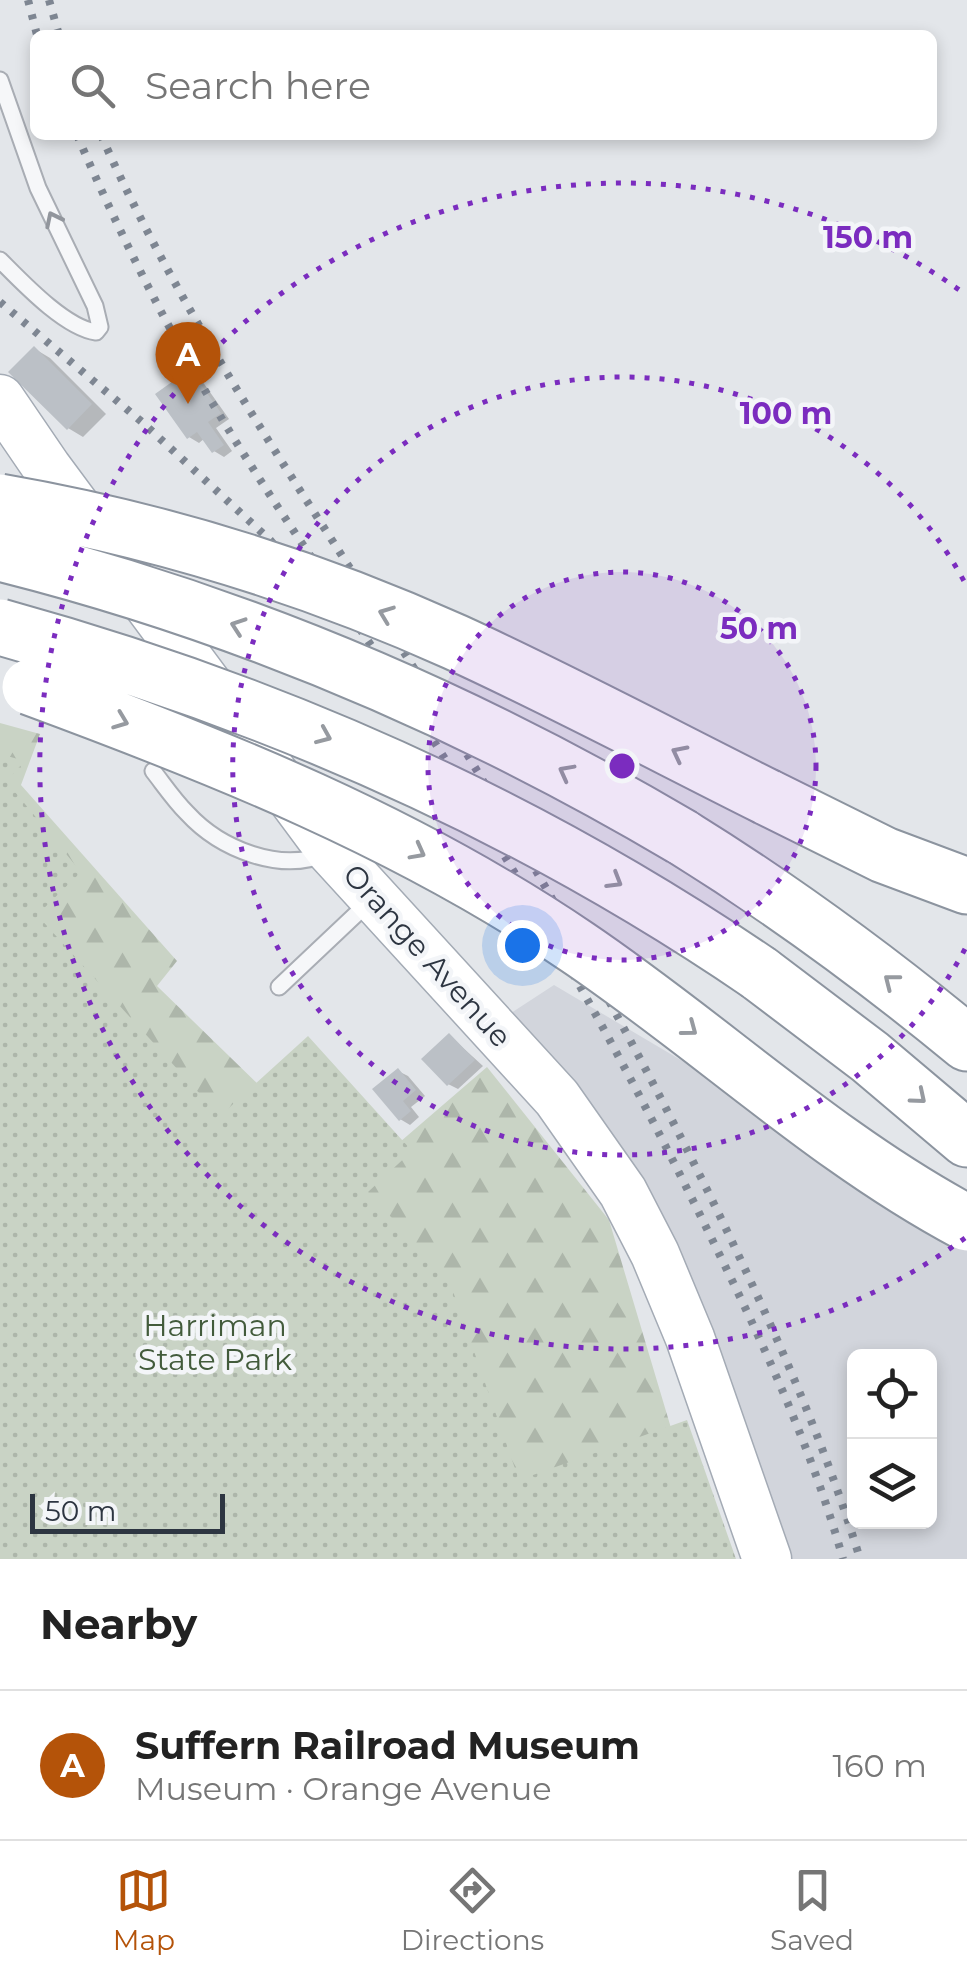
<!DOCTYPE html>
<html lang="en">
<head>
<meta charset="utf-8">
<style>
	:root { --surface:#fff; --page:#f6f6f6; --text:#222; --muted:#767676; --line:#e0e0e0; --accent:#b45309 }
	body { margin:0; font-family:Montserrat,sans-serif; background:var(--page); color:var(--text) }
	.controls { position:absolute; right:30px; bottom:30px; display:grid; overflow:hidden; border-radius:15px; box-shadow:0 5px 15px #0003 }
	.controls button { width:90px; height:90px; display:grid; place-items:center; padding:0; border:0; border-bottom:2px solid var(--line); background:var(--surface); color:var(--text); font:50px sans-serif }
	.scale { position:absolute; left:30px; bottom:25px; width:195px; box-sizing:border-box; padding-left:10px; border:5px solid #2d3541; border-top:0; font-size:28px; line-height:35px; white-space:nowrap; color:#2d3541; -webkit-text-stroke:8px #f3f5f8; paint-order:stroke }
	.you { position:absolute; left:522px; top:945px; width:35px; height:35px; margin:-25px; border:8px solid #fff; border-radius:50%; background:#1a73e8; box-shadow:0 0 0 15px #1a73e833 }
	.badge { display:grid; place-items:center; width:65px; height:65px; border-radius:50%; background:var(--accent); color:#fff; font-size:32px; font-weight:700 }
	.pin { position:absolute; translate:-50% -82px; filter:drop-shadow(0 2px 5px #0008) }
	.pin::after { content:''; position:absolute; top:52px; width:35px; height:30px; background:inherit; clip-path:polygon(0 0,100% 0,50% 100%) }
	.list { margin:0; padding:0; list-style:none }
	h2 { display:flex; justify-content:space-between; align-items:center; height:130px; margin:0; padding:0 40px; font-size:42px }
	h2 small { font-size:32px; font-weight:400; color:var(--muted) }
	.list li { display:grid; grid-template-columns:65px 1fr auto; gap:30px; align-items:center; box-sizing:border-box; height:150px; padding:0 40px; border-top:2px solid var(--line) }
	.list b { display:block; font-size:38px; white-space:nowrap }
	.list p { margin:0; font-size:32px; white-space:nowrap; color:var(--muted) }
	.list em { font-size:32px; font-style:normal; color:var(--muted) }
	.icon { flex:none; width:55px; height:55px; fill:none; stroke:currentColor; stroke-width:2; stroke-linecap:round; stroke-linejoin:round }
	.map { position:relative; flex:none; width:967px; height:1559px; overflow:hidden }
	.search { position:absolute; background:var(--surface); box-shadow:0 5px 15px #0003; left:30px; right:30px; top:30px; height:110px; display:flex; align-items:center; gap:25px; box-sizing:border-box; padding:0 35px; border-radius:15px; color:var(--muted); font-size:38px }
	.sheet { height:280px; background:var(--surface) }
	nav { display:flex; justify-content:space-around; align-items:center; box-sizing:border-box; height:140px; border-top:2px solid var(--line); background:var(--surface); font-size:28px; color:var(--muted) }
	nav a { display:grid; justify-items:center; gap:5px }
	nav .on { color:var(--accent) }
	.map>svg:first-child { display:block }
	.built { fill:#d2d5dc; fill-rule:evenodd }
	.forest { fill:url(#forest-firs) }
	.park { fill:url(#park-dots) }
	.shadow { fill:#0003 }
	.building { fill:#bbc0c6 }
	.lines { fill:none; stroke-linecap:round; stroke-linejoin:round }
	.lane-casing { stroke:#a9adb4; stroke-width:19 }
	.primary-casing { stroke:#a4abb5; stroke-width:51 }
	.highway-casing { stroke:#8c949f; stroke-width:59 }
	.lane { stroke:#f6f7f9; stroke-width:15 }
	.primary { stroke:#fff; stroke-width:48 }
	.highway { stroke:#fff; stroke-width:55 }
	.rail { stroke:#7e8692; stroke-width:8; stroke-dasharray:5 10; stroke-linecap:butt }
	.highway-bridge-casing { stroke:#8c949f; stroke-width:59; stroke-linecap:butt }
	.highway-bridge { stroke:#fff; stroke-width:55 }
	.oneway { stroke:#92969d }
	.oneway2 { stroke:#969aa0 }
	.ring { fill:none; stroke:#7b2cbf; stroke-width:5; stroke-dasharray:5 10 }
	.labels { text-anchor:middle; stroke-width:9; stroke-linejoin:round; paint-order:stroke }
	.street-label { font-size:30px; fill:#2d3541; stroke:#f3f5f8 }
	.park-label { font-size:30px; fill:#425b3b; stroke:#f3f5f8 }
	.centre { fill:#7b2cbf; stroke:#f3f5f8; stroke-width:5 }
	.ring-label { font-size:30px; text-anchor:middle; font-weight:bold; fill:#7b2cbf; stroke:#f3f5f8; stroke-width:9; stroke-linejoin:round; paint-order:stroke }
</style>
</head>
<body>
<div class="map">
<svg width="967" height="1559" viewBox="0 0 967 1559">
	<defs>
		<pattern id="forest-firs" width="22" height="20" patternUnits="userSpaceOnUse" patternTransform="scale(2.5)"><rect width="22" height="20" fill="#c9d3c5"/><path d="M5 1l3.5 6h-7zM16 11l3.5 6h-7z" fill="#adb6aa"/></pattern>
		<pattern id="park-dots" width="8" height="8" patternUnits="userSpaceOnUse" patternTransform="scale(2.5)"><rect width="8" height="8" fill="#c9d3c5"/><path d="M2 2h.1M6 6h.1" fill="none" stroke="#adb6aa" stroke-width="1.8" stroke-linecap="round"/></pattern>
	</defs>
	<rect width="100%" height="100%" fill="#e3e6ea"/>
	<path class="built" d="M554 985 782 1120 967 1246V1559H767L690 1338 491 1026ZM854 1356H930V1522H854Z"/>
	<path class="forest" d="M0 723 40 734 21 785 177 961 157 986 263 1089 393 1148 487 1067 609 1220 705 1542 674 1559H0Z"/>
	<path class="park" d="M0 754 25 761 6 781 81 872 37 915 220 1116 308 1036 412 1151 368 1192 449 1280 519 1480 687 1420 736 1559H0Z"/>
	<path class="shadow" d="M35 349 50 358 106 414 83 437 68 428Z
		M191 372 200 378 229 419 216 428 232 451 224 457 214 451 205 438 199 443 189 437Z
		M450 1036 483 1066 458 1089 448 1084Z
		M398 1071 408 1076 425 1096 411 1107 419 1117 410 1125 400 1119Z"/>
	<path class="building" d="M34 346 92 404 67 430 8 372Z
		M190 369 221 413 208 422 224 445 212 453 197 432 187 439 155 394Z
		M449 1033 475 1060 447 1086 421 1059Z
		M398 1068 416 1090 403 1101 411 1111 399 1121 372 1089Z"/>
	<g class="lines">
		<g class="lane-casing">
			<path id="lane" d="M0 80 38 188 95 306 100 327 96 332C65 328 22 282 0 260
				M153 771C164 785 174 800 187 813 220 849 281 874 327 853
				M279 987 369 902"/>
		</g>
		<g class="primary-casing">
			<path id="primary" d="M0 399 47 468 331 851 557 1098 623 1192 655 1254 690 1338 767 1559"/>
		</g>
		<g class="highway-casing">
			<path id="highway" d="M767 797 884 855 967 886
				M682 837C782 899 876 968 967 1043
				M759 973 870 1057 967 1139"/>
		</g>
		<use href="#lane" class="lane"/>
		<use href="#primary" class="primary"/>
		<use href="#highway" class="highway"/>
		<path class="rail" d="M28 0 37 35
			M49 0 59 35
			M77 135C121 237 171 337 230 432 284 520 344 604 401 690 512 861 613 1037 703 1221 757 1330 810 1442 843 1559
			M101 135C187 329 310 502 422 681 528 851 627 1026 715 1206 770 1320 823 1437 860 1559
			M0 302 142 422 270 540 344 625"/>
		<g class="highway-bridge-casing">
			<path id="highway-bridge" d="M0 502C156 529 311 577 455 642 560 690 663 745 767 797
				M0 553C240 613 469 711 682 837
				M0 627C272 702 526 814 759 973
				M30 687C220 757 408 832 577 947 709 1036 826 1148 967 1223"/>
		</g>
		<use href="#highway-bridge" class="highway-bridge"/>
	</g>
	<defs><path id="oneway-chevron" d="M-2-3.5L2.5 0L-2 3.5" fill="none" stroke-width="1.6" stroke-linecap="round" stroke-linejoin="round" transform="scale(2.5)"/></defs>
	<use class="oneway" href="#oneway-chevron" transform="translate(53 219) rotate(-116)"/>
	<g class="oneway2">
		<use href="#oneway-chevron" transform="translate(386 614) rotate(-159)"/>
		<use href="#oneway-chevron" transform="translate(238 626) rotate(-161)"/>
		<use href="#oneway-chevron" transform="translate(121 721) rotate(21)"/>
		<use href="#oneway-chevron" transform="translate(324 736) rotate(23)"/>
		<use href="#oneway-chevron" transform="translate(679 753) rotate(-153)"/>
		<use href="#oneway-chevron" transform="translate(566 772) rotate(-152)"/>
		<use href="#oneway-chevron" transform="translate(418 852) rotate(28)"/>
		<use href="#oneway-chevron" transform="translate(615 881) rotate(31)"/>
		<use href="#oneway-chevron" transform="translate(891 981) rotate(-142)"/>
		<use href="#oneway-chevron" transform="translate(690 1029) rotate(37)"/>
		<use href="#oneway-chevron" transform="translate(919 1097) rotate(40)"/>
	</g>
	<circle cx="622" cy="766" r="194" fill="#7b2cbf" fill-opacity=".12"/>
	<g class="ring">
		<circle cx="622" cy="766" r="194"/>
		<path d="M965 949A389 389 0 1 1 965 583"/>
		<path d="M965 1238A583 583 0 1 1 965 294"/>
	</g>
	<g class="labels">
		<g class="street-label">
			<text transform="translate(427 956) rotate(48)" y="10">Orange Avenue</text>
		</g>
		<g class="park-label">
			<text x="215" y="1336">Harriman<tspan x="215" dy="34">State Park</tspan></text>
		</g>
	</g>
	<circle cx="622" cy="766" r="15" class="centre"/>
	<g class="ring-label">
		<text x="868" y="248">150 m</text>
		<text x="786" y="424">100 m</text>
		<text x="759" y="639">50 m</text>
	</g>
</svg>
<div class="controls">
<button><svg class="icon" aria-label="locate" viewBox="0 0 24 24"><circle cx="12" cy="12" r="6"/><path d="M12 2v4M12 18v4M2 12h4M18 12h4"/></svg></button>
<button><svg class="icon" aria-label="layers" viewBox="0 0 24 24"><path d="M12 4l9 5-9 5-9-5zM3 14l9 5 9-5"/></svg></button>
</div>
<div class="scale">50 m</div>
<div class="you"></div>
<div class="pin badge" style="left:188px;top:404px">A</div>
<div class="search"><svg class="icon" aria-label="search" viewBox="0 0 24 24"><circle cx="10" cy="10" r="6"/><path d="M15 15l6 6"/></svg>Search here</div>
</div>
<section class="sheet">
<h2>Nearby<small></small></h2>
<ul class="list">
<li><span class="badge">A</span><div><b>Suffern Railroad Museum</b><p>Museum · Orange Avenue</p></div><em>160 m</em></li>
</ul>
</section>
<nav>
<a class="on"><svg class="icon" aria-label="map" viewBox="0 0 24 24"><path d="M3 6l6-2 6 2 6-2v14l-6 2-6-2-6 2zM9 4v14M15 6v14"/></svg>Map</a>
<a><svg class="icon" aria-label="directions" viewBox="0 0 24 24"><path d="M12 3l9 9-9 9-9-9zM9 14v-3h6M13 9l2 2-2 2"/></svg>Directions</a>
<a><svg class="icon" aria-label="saved" viewBox="0 0 24 24"><path d="M7 4h10v16l-5-4-5 4z"/></svg>Saved</a>
</nav>
</body>
</html>
